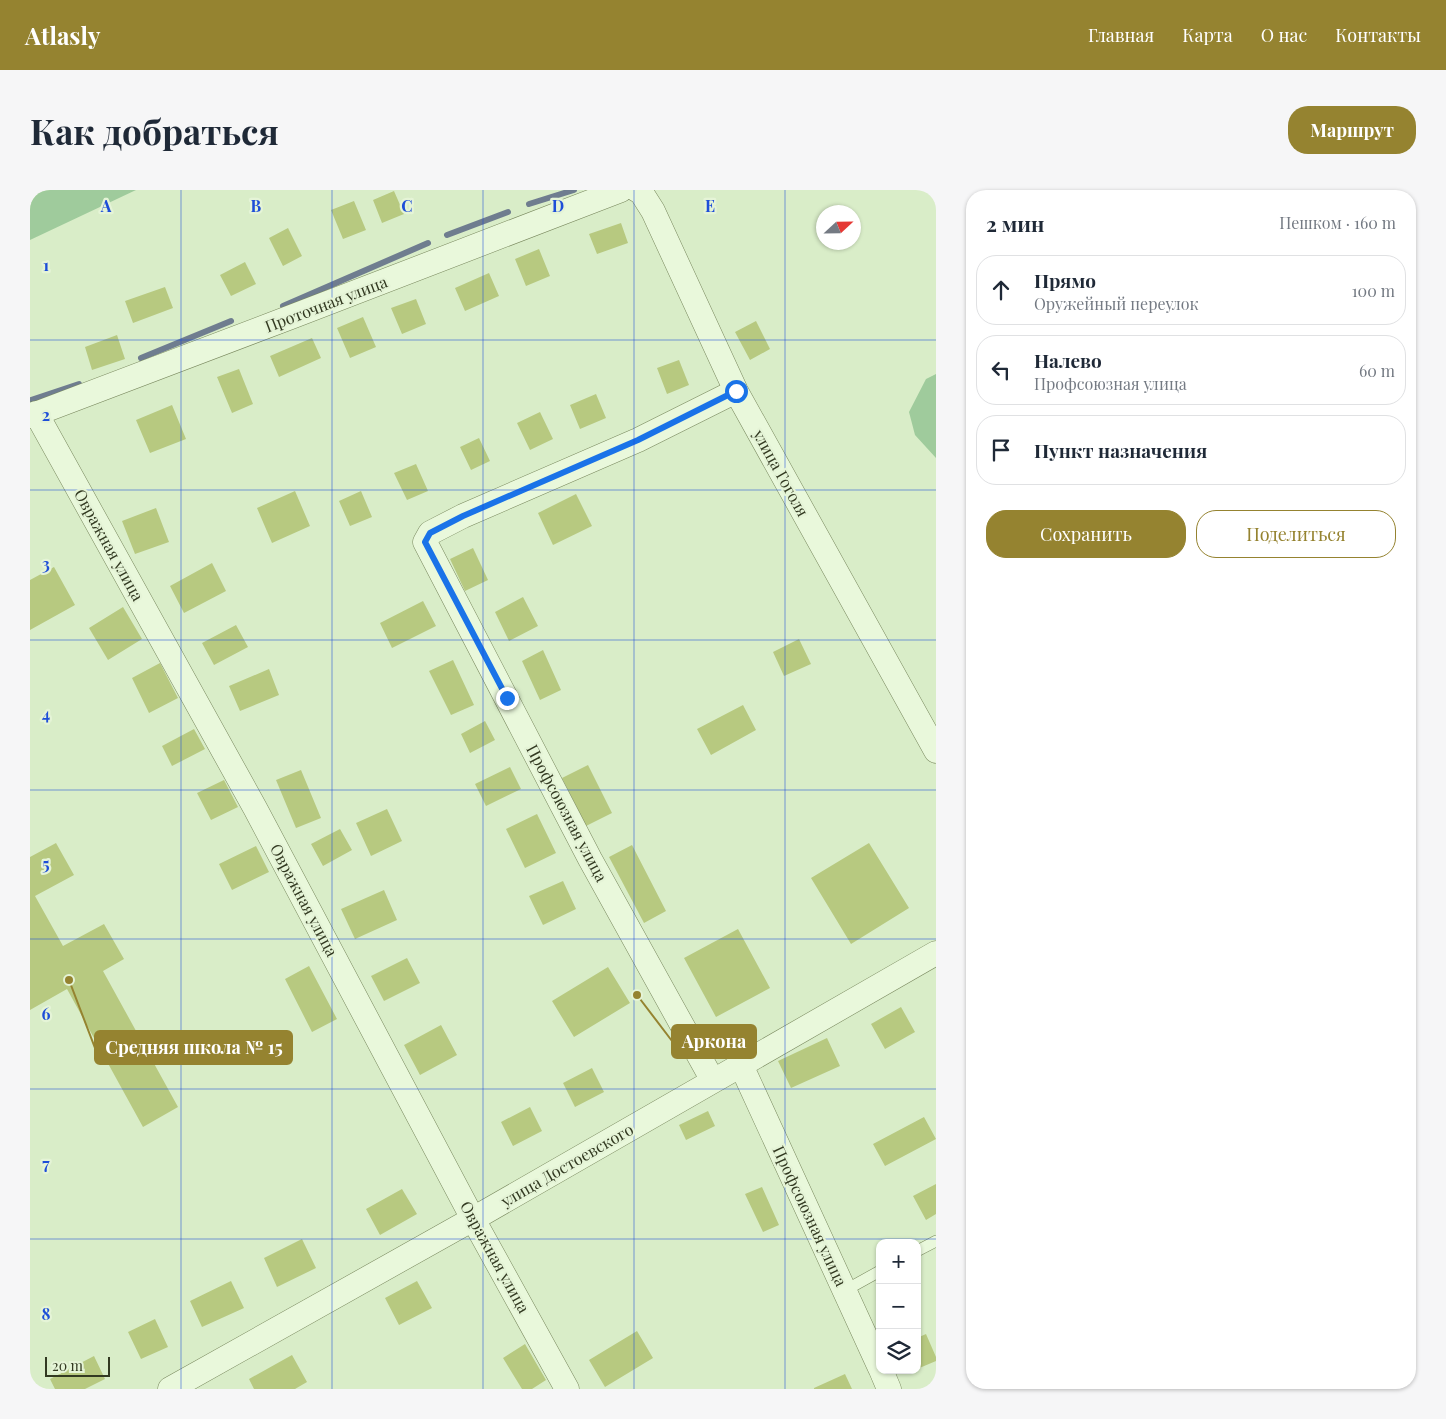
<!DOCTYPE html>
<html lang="ru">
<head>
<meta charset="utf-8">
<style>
	:root { --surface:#fff; --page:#f6f6f7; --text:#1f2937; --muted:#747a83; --line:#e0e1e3; --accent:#958330 }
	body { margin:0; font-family:"Playfair Display",serif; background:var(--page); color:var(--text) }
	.controls { position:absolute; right:15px; bottom:15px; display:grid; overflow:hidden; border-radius:10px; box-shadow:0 1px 4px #0004 }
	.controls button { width:45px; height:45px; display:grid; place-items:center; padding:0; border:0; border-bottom:1px solid var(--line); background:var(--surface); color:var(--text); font:25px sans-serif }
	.compass { position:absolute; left:786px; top:15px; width:45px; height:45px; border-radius:50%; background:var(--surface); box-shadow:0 1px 4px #0004; rotate:68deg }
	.scale { position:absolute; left:15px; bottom:12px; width:65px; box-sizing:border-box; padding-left:5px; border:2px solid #323921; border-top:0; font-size:14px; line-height:18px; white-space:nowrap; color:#323921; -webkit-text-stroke:4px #e5f4d7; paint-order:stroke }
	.stop { position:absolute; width:15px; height:15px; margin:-11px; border:4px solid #1a73e8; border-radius:50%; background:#fff }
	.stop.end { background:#1a73e8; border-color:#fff; box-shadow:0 1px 5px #0008 }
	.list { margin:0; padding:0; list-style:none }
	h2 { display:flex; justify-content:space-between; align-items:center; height:65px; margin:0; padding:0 20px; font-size:21px }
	h2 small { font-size:16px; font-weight:400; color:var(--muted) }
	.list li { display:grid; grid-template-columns:32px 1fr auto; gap:15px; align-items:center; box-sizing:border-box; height:70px; margin:0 10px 10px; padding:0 10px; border:1px solid var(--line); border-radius:20px }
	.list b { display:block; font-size:19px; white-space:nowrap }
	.list p { margin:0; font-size:16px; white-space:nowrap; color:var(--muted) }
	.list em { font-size:16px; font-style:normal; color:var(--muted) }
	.actions { display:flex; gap:10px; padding:15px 20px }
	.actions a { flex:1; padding:11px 0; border:1px solid var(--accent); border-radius:20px; text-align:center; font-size:18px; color:var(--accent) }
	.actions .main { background:var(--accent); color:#fff }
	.icon { flex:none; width:28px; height:28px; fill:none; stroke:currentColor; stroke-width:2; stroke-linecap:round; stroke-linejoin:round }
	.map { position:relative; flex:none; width:906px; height:1199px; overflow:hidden; border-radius:20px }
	header { display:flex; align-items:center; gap:30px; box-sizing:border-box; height:70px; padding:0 25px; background:var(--accent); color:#fff }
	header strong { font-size:24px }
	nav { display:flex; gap:28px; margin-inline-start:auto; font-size:18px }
	.intro { display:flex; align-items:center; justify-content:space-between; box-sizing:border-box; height:120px; padding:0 30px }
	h1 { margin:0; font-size:35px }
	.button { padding:12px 22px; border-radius:20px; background:var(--accent); color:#fff; font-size:18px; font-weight:700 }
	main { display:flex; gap:30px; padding:0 30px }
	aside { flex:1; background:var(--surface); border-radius:20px; box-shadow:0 1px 4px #0004 }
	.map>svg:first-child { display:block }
	.green { fill:#9fcb9c }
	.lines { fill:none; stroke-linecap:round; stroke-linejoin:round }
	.stream { stroke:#6f7d8f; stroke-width:6 }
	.building { fill:#b7c980 }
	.lane-casing { stroke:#79885e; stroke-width:12 }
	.street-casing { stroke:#79885e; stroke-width:25 }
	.lane { stroke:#e9f8db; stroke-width:11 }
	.street { stroke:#e9f8db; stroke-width:24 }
	.route { stroke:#1a73e8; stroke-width:6 }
	.grid { fill:none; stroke:#1d4ed8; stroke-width:1; stroke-opacity:0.55 }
	.labels { text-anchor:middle; stroke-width:4.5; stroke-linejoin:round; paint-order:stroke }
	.street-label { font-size:16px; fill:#323921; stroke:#e5f4d7 }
	.grid-label { font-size:16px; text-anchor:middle; font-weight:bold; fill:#1d4ed8; stroke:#e5f4d7; stroke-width:4.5; stroke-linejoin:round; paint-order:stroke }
	.leader { fill:none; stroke:#958330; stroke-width:2 }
	.callout-dot { fill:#958330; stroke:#e5f4d7; stroke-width:2 }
	.callout { fill:#958330; stroke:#958330; stroke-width:2 }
	.callout-label { font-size:18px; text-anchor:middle; font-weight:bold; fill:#fff }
</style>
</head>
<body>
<header>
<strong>Atlasly</strong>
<nav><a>Главная</a><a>Карта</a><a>О нас</a><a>Контакты</a></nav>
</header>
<div class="intro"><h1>Как добраться</h1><a class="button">Маршрут</a></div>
<main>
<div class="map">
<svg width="906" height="1199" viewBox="0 0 906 1199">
	<rect width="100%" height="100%" fill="#d9edc8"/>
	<path class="green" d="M0 0H106L0 50Z
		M906 184V268L885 245 879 222 896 189Z"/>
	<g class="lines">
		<path class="stream" d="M499 14 544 0
			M417 45 478 22
			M253 116 398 53
			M111 168 201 131
			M1 210 49 194"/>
	</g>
	<path class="building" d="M364 1 374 24 352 33 343 10Z
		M324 11 336 40 313 49 301 20Z
		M591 33 598 53 567 64 559 44Z
		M258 38 272 66 253 76 239 48Z
		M509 59 520 86 496 96 485 69Z
		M215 72 226 94 201 106 190 85Z
		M459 83 469 106 435 121 425 98Z
		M135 97 143 118 103 133 95 111Z
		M386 109 396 134 372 144 361 118Z
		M333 127 346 157 320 168 307 138Z
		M726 131 740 159 720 170 705 142Z
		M87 145 95 169 62 180 55 157Z
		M282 148 291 168 249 187 240 166Z
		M649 170 659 195 637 204 627 178Z
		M209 179 223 214 202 223 187 187Z
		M566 204 576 228 550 239 540 215Z
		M142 215 156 249 120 263 106 230Z
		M510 222 523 249 500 260 487 233Z
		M449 248 460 271 441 280 430 257Z
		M386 274 398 301 377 310 364 283Z
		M265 301 280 336 242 353 227 318Z
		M331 301 342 327 320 336 309 311Z
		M546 304 562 336 523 355 508 323Z
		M126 318 139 352 105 364 92 331Z
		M443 358 458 390 435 401 420 369Z
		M182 373 196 401 154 423 140 396Z
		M24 377 45 415 0 440V390Z
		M493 407 508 436 479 451 465 422Z
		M393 411 406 436 362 458 350 433Z
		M93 417 112 449 78 470 59 438Z
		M206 435 218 457 184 475 172 453Z
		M769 449 781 474 754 486 743 462Z
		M513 460 531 500 510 510 492 471Z
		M423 470 444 515 421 525 399 481Z
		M130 473 148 508 119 523 102 488Z
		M239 479 249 505 210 521 199 496Z
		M713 515 726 540 681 565 667 539Z
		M455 531 465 550 440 563 431 544Z
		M164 539 175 559 142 576 132 556Z
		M558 575 582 623 556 636 532 588Z
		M480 577 491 599 456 616 445 594Z
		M271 580 291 628 266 638 246 590Z
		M194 590 208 617 181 630 167 603Z
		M357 619 372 651 341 666 326 633Z
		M507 624 526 663 495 678 476 639Z
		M310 639 322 660 293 676 281 654Z
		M26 653 44 685 5 706 33 756 74 734 94 769 73 781 148 917 113 937 37 799 0 820V667Z
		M839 653 879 718 821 754 781 688Z
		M602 655 636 721 614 733 579 667Z
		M226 656 239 682 202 700 189 674Z
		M533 691 546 719 513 735 499 706Z
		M354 700 367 730 325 749 311 719Z
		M708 739 740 798 686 827 654 768Z
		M377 768 390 793 354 811 341 786Z
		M279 776 307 829 282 842 255 789Z
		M578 777 600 813 544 847 522 811Z
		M871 817 885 842 855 859 841 834Z
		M411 835 427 865 390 885 374 855Z
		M797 848 810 876 761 898 748 871Z
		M562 878 574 902 545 917 533 893Z
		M500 917 512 941 483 956 471 932Z
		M678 921 685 936 656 950 649 935Z
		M894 927 906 949 855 976 843 954Z
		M906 994V1024L896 1030 883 1006Z
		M732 997 749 1035 733 1042 715 1004Z
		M372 999 387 1024 350 1045 336 1019Z
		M272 1049 286 1078 247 1097 234 1068Z
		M201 1091 214 1118 172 1137 160 1111Z
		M387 1091 402 1118 369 1135 355 1108Z
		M125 1129 138 1157 111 1169 98 1142Z
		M607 1141 623 1168 575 1197 559 1170Z
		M896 1144 906 1167V1171L887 1179V1148Z
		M495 1154 516 1190 502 1199H492L473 1168Z
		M262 1165 277 1192 265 1199H224L219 1189Z
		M64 1166 75 1189 55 1199H25L20 1189Z
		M815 1184 822 1199H784V1198Z"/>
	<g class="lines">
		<g class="lane-casing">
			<path id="lane" d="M887 1061 906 1051
				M814 1101 850 1081"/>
		</g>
		<g class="street-casing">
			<path id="street" d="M607 0 611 2 623 21 706 201 906 561
				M6 223 225 618 443 1029 537 1199
				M0 226 261 127 591 0
				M711 875 850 1178
				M683 891 560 669 395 352 400 343 433 326 608 250 706 201
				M851 1180 859 1199
				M140 1199 443 1029 906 763"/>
		</g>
		<use href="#lane" class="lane"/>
		<use href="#street" class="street"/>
	</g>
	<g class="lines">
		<path class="route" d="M477 508 395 352 400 343 433 326 608 250 706 201"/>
	</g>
	<path class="grid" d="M151 0V1199M302 0V1199M453 0V1199M604 0V1199M755 0V1199M0 150H906M0 300H906M0 450H906M0 600H906M0 749H906M0 899H906M0 1049H906"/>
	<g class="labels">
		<g class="street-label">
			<text transform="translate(296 114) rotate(-21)" y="6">Проточная улица</text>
			<text transform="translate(751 283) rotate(61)" y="6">улица Гоголя</text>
			<text transform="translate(79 355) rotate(61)" y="6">Овражная улица</text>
			<text transform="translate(537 623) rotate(62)" y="6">Профсоюзная улица</text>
			<text transform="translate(274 710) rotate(62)" y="6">Овражная улица</text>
			<text transform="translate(537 975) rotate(-30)" y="6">улица Достоевского</text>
			<text transform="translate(780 1026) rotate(65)" y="6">Профсоюзная улица</text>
			<text transform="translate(465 1067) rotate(61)" y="6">Овражная улица</text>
		</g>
	</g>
	<g class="grid-label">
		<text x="76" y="22">A</text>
		<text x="226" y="22">B</text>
		<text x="377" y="22">C</text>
		<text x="528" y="22">D</text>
		<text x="680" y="22">E</text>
		<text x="16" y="81">1</text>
		<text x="16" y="231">2</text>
		<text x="16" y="380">3</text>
		<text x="16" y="530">4</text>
		<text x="16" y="680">5</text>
		<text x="16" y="830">6</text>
		<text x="16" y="980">7</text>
		<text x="16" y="1130">8</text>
	</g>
	<path class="leader" d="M607 805L642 851M39 790L65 858"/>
	<g class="callout-dot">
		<circle cx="607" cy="805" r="5"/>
		<circle cx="39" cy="790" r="5"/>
	</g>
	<g class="callout">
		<rect x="642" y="835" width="84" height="33" rx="5"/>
		<rect x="65" y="841" width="197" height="33" rx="5"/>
	</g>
	<g class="callout-label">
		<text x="684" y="858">Аркона</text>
		<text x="164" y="864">Средняя школа № 15</text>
	</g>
</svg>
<div class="controls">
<button>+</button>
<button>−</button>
<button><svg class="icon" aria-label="layers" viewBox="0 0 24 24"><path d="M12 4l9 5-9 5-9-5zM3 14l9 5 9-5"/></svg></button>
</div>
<svg class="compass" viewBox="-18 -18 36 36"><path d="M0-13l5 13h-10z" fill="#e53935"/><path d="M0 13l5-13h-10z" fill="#747a83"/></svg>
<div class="scale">20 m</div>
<div class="stop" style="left:706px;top:201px"></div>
<div class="stop end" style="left:477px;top:508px"></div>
</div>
<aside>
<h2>2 мин<small>Пешком · 160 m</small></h2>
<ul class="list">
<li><svg class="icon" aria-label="ahead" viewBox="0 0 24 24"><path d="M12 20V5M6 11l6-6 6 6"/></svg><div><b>Прямо</b><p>Оружейный переулок</p></div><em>100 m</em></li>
<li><svg class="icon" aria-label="left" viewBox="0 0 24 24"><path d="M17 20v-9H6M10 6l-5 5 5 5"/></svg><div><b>Налево</b><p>Профсоюзная улица</p></div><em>60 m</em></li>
<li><svg class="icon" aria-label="arrive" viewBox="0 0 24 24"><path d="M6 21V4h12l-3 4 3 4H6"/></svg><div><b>Пункт назначения</b></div></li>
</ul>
<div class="actions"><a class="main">Сохранить</a><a>Поделиться</a></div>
</aside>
</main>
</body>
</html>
